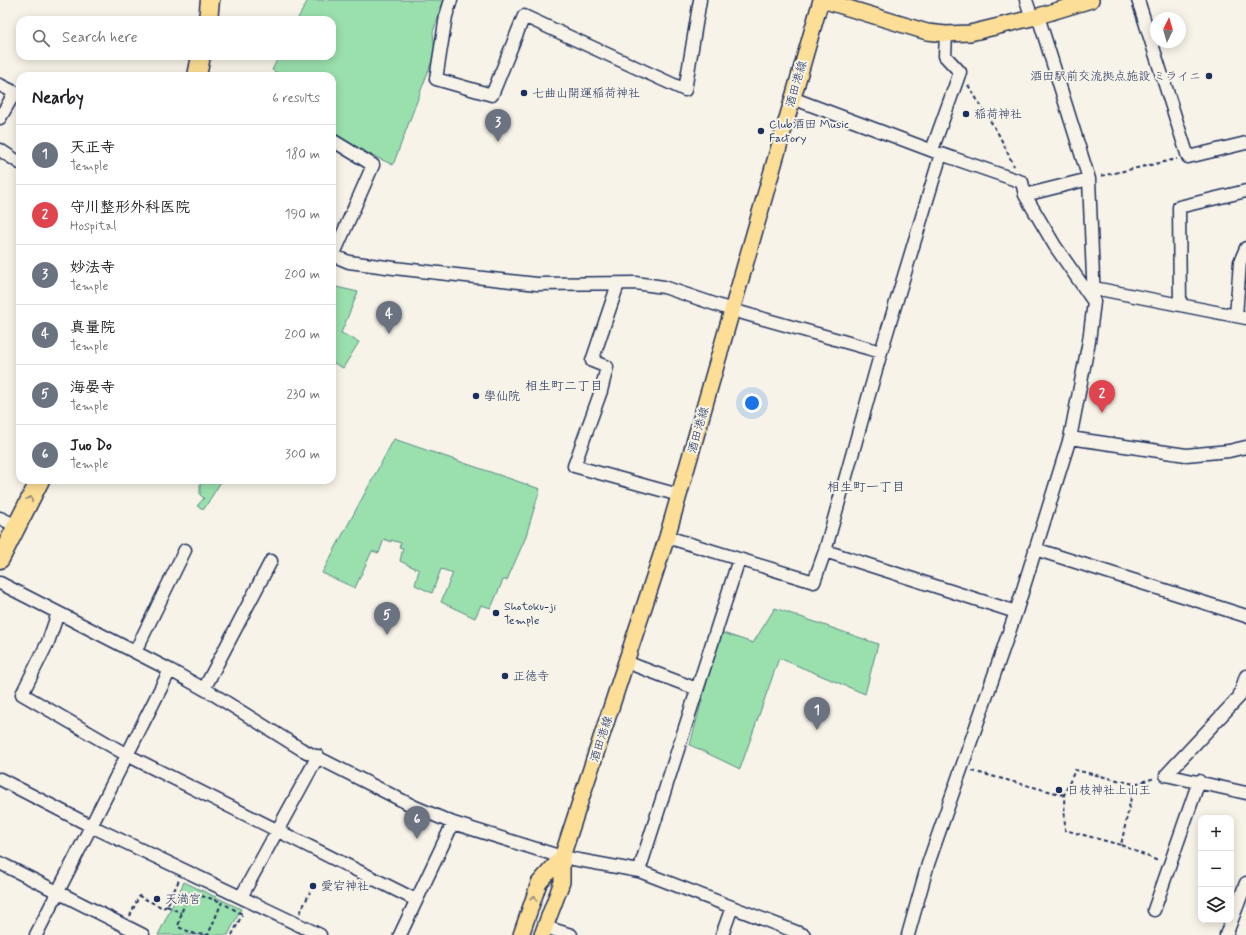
<!DOCTYPE html>
<html lang="en">
<head>
<meta charset="utf-8">
<style>
	:root { --surface:#fff; --page:#f2f2f2; --text:#202124; --muted:#757577; --line:#e0e0e0; --accent:#d93025 }
	body { margin:0; font-family:Mynerve,"Klee One",sans-serif; background:var(--page); color:var(--text) }
	.controls { position:absolute; right:12px; bottom:12px; display:grid; overflow:hidden; border-radius:8px; box-shadow:0 2px 10px #0003 }
	.controls button { width:36px; height:36px; display:grid; place-items:center; padding:0; border:0; border-bottom:1px solid var(--line); background:var(--surface); color:var(--text); font:20px sans-serif }
	.compass { position:absolute; left:1150px; top:12px; width:36px; height:36px; border-radius:50%; background:var(--surface); box-shadow:0 2px 10px #0003; rotate:5deg }
	.you { position:absolute; left:752px; top:403px; width:14px; height:14px; margin:-10px; border:3px solid #fff; border-radius:50%; background:#1a73e8; box-shadow:0 0 0 6px #1a73e833 }
	.badge { display:grid; place-items:center; width:26px; height:26px; border-radius:50%; background:var(--accent); color:#fff; font-size:13px; font-weight:700 }
	.pin { position:absolute; translate:-50% -33px; filter:drop-shadow(0 1px 2px #0008) }
	.pin::after { content:''; position:absolute; top:21px; width:14px; height:12px; background:inherit; clip-path:polygon(0 0,100% 0,50% 100%) }
	.list { margin:0; padding:0; list-style:none }
	h2 { display:flex; justify-content:space-between; align-items:center; height:52px; margin:0; padding:0 16px; font-size:17px }
	h2 small { font-size:13px; font-weight:400; color:var(--muted) }
	.list li { display:grid; grid-template-columns:26px 1fr auto; gap:12px; align-items:center; box-sizing:border-box; height:60px; padding:0 16px; border-top:1px solid var(--line) }
	.list b { display:block; font-size:15px; white-space:nowrap }
	.list p { margin:0; font-size:13px; white-space:nowrap; color:var(--muted) }
	.list em { font-size:13px; font-style:normal; color:var(--muted) }
	.icon { flex:none; width:22px; height:22px; fill:none; stroke:currentColor; stroke-width:2; stroke-linecap:round; stroke-linejoin:round }
	.map { position:relative; flex:none; width:1246px; height:935px; overflow:hidden }
	.search { position:absolute; background:var(--surface); box-shadow:0 2px 10px #0003; left:16px; top:16px; width:320px; height:44px; display:flex; align-items:center; gap:10px; box-sizing:border-box; padding:0 14px; border-radius:12px; color:var(--muted); font-size:15px }
	.panel { position:absolute; background:var(--surface); box-shadow:0 2px 10px #0003; left:16px; top:72px; width:320px; height:412px; border-radius:12px }
	.map>svg:first-child { display:block }
	.green { fill:#9ae0ad; stroke:#5a8886 }
	.lines { fill:none; stroke-linecap:round; stroke-linejoin:round }
	.minor-casing { stroke:#1b2f5e; stroke-width:15 }
	.major-casing { stroke:#1b2f5e; stroke-width:18 }
	.highway-casing { stroke:#1b2f5e; stroke-width:21 }
	.path { stroke:#1b2f5e; stroke-width:2; stroke-dasharray:4 3; stroke-linecap:butt }
	.minor { stroke:#f7f3e8; stroke-width:12 }
	.major { stroke:#fcde96; stroke-width:15 }
	.highway { stroke:#fcde96; stroke-width:18 }
	.oneway { stroke:#8c867a }
	.poi-dot { fill:#1b2f5e; stroke:#f7f3e8; stroke-width:1.5 }
	.labels { text-anchor:middle; stroke-width:4; stroke-linejoin:round; paint-order:stroke }
	.poi-label { font-size:12px; fill:#1b2f5e; stroke:#f7f3e8; text-anchor:start }
	.street-label { font-size:12px; fill:#1b2f5e; stroke:#f7f3e8 }
	.neighbourhood-label { font-size:13px; fill:#1b2f5e; stroke:#f7f3e8 }
</style>
</head>
<body>
<div class="map">
<svg width="1246" height="935" viewBox="0 0 1246 935">
	<rect width="100%" height="100%" fill="#f7f3e8"/>
	<filter id="ink" filterUnits="userSpaceOnUse"><feTurbulence type="fractalNoise" baseFrequency=".025" numOctaves="2"/><feDisplacementMap in="SourceGraphic" scale="8" xChannelSelector="R" yChannelSelector="G"/><feConvolveMatrix kernelMatrix="1 2 1 2 8 2 1 2 1" color-interpolation-filters="sRGB"/></filter>
	<g filter="url(#ink)">
		<path class="green" d="M308 0H444L433 32 435 53 393 165 332 136V76H284L272 70 279 56H332V20H297Z
			M332 286 358 292 341 333 359 342 343 368 332 362Z
			M394 439 540 489 525 539 507 580H503L491 608 481 605 475 618 441 602 453 573 441 569 432 593 415 585 419 570 400 561 403 548 399 547 401 543 391 540V542L384 539 379 553 372 551 355 588 322 573Z
			M200 480H222L204 509 197 506 204 498 200 495Z
			M775 608 878 644 865 694 779 658 740 769 690 745 720 632 753 643Z
			M184 882 241 909 228 935H158Z"/>
		<g class="lines">
			<g class="minor-casing">
				<path id="minor" d="M451 0 446 16 436 79 492 95 524 16 685 90 700 0
					M1026 0 1032 18
					M1138 0 1188 157 1246 143
					M0 85 20 95
					M792 98 941 154 1022 182 1025 195 1089 179
					M0 118 15 92
					M332 140 373 165 333 256
					M0 150 20 163
					M932 150 960 72 945 56 946 34
					M1025 195 1055 246 1094 302
					M332 255 349 262 394 268 537 284 635 283 664 287 732 310 881 352
					M618 284 592 361 607 367 601 391 574 466 679 495
					M1094 288 1246 318
					M1180 305 1179 207 1246 191
					M1236 316 1240 262 1246 248
					M1070 438 1186 455 1229 451 1246 447
					M0 518 17 526
					M667 537 814 582 825 551 881 352 941 154
					M1035 549 1246 616
					M825 551 1016 612
					M0 583 170 670 213 694 301 749 415 807 453 823 562 857 639 871 804 935
					M58 613 48 642 22 694 127 755 416 900
					M135 652 185 550
					M626 662 697 689
					M204 689 271 561
					M1166 775 1239 697 1246 676
					M1166 775 1246 793
					M0 779 91 826 320 935
					M0 863 143 935
					M639 871 739 559
					M241 897 318 756
					M1154 910 1199 781
					M545 927 571 935
					M36 935 170 670
					M400 935 453 823
					M722 935 732 907
					M908 935 928 864 1016 612 1070 438 1089 341 1094 302 1089 179 1038 16
					M1226 935 1246 883"/>
			</g>
			<g class="major-casing">
				<path id="major" d="M822 0 927 32 946 34 970 33 1032 18 1091 0
					M521 935 539 883 562 857
					M542 935 562 882V857L667 537 821 0"/>
			</g>
			<g class="highway-casing">
				<path id="highway" d="M208 20 210 0
					M197 76 201 56
					M0 559 40 480"/>
			</g>
			<path class="path" d="M968 85 999 135 1014 166
				M1101 176 1177 159
				M972 771 1064 795
				M1134 784 1121 845 1065 830 1064 795 1075 770 1134 784 1155 778
				M1121 845 1158 861
				M219 901C187 890 185 897 178 927L195 934 208 935 222 902
				M226 905 242 914
				M167 906 181 913
				M300 913 310 892
				M130 916 139 896 163 908 167 906 179 880
				M232 935 242 915"/>
			<use href="#minor" class="minor"/>
			<use href="#major" class="major"/>
			<use href="#highway" class="highway"/>
		</g>
		<defs><path id="oneway-chevron" d="M-2-3.5L2.5 0L-2 3.5" fill="none" stroke-width="1.6" stroke-linecap="round" stroke-linejoin="round"/></defs>
		<g class="oneway">
			<use href="#oneway-chevron" transform="translate(30 499) rotate(-63)"/>
			<use href="#oneway-chevron" transform="translate(534 898) rotate(-71)"/>
		</g>
	</g>
	<g class="poi-dot">
		<circle cx="1209" cy="76" r="4"/>
		<circle cx="524" cy="93" r="4"/>
		<circle cx="966" cy="114" r="4"/>
		<circle cx="761" cy="131" r="4"/>
		<circle cx="476" cy="396" r="4"/>
		<circle cx="496" cy="613" r="4"/>
		<circle cx="505" cy="676" r="4"/>
		<circle cx="1059" cy="790" r="4"/>
		<circle cx="313" cy="886" r="4"/>
		<circle cx="157" cy="899" r="4"/>
	</g>
	<g class="labels">
		<g class="poi-label">
			<text x="1201" y="80" text-anchor="end">酒田駅前交流拠点施設 ミライニ</text>
			<text x="532" y="97">七曲山開運稲荷神社</text>
			<text x="974" y="118">稲荷神社</text>
			<text x="769" y="128">Club酒田 Music<tspan x="769" dy="14">Factory</tspan></text>
			<text x="484" y="400">學仙院</text>
			<text x="504" y="610">Shotoku-ji<tspan x="504" dy="14">Temple</tspan></text>
			<text x="513" y="680">正徳寺</text>
			<text x="1067" y="794">日枝神社上山王</text>
			<text x="321" y="890">愛宕神社</text>
			<text x="165" y="903">天満宮</text>
		</g>
		<g class="street-label">
			<text transform="translate(796 84) rotate(-74)" y="4">酒田港線</text>
			<text transform="translate(698 430) rotate(-74)" y="4">酒田港線</text>
			<text transform="translate(601 739) rotate(-72)" y="4">酒田港線</text>
		</g>
		<g class="neighbourhood-label">
			<text x="564" y="390">相生町二丁目</text>
			<text x="866" y="491">相生町一丁目</text>
		</g>
	</g>
</svg>
<div class="controls">
<button>+</button>
<button>−</button>
<button><svg class="icon" aria-label="layers" viewBox="0 0 24 24"><path d="M12 4l9 5-9 5-9-5zM3 14l9 5 9-5"/></svg></button>
</div>
<svg class="compass" viewBox="-18 -18 36 36"><path d="M0-13l5 13h-10z" fill="#e53935"/><path d="M0 13l5-13h-10z" fill="#757577"/></svg>
<div class="you"></div>
<div class="pin badge" style="left:817px;top:730px;background:#6b7280">1</div>
<div class="pin badge" style="left:1102px;top:413px;background:#e0444e">2</div>
<div class="pin badge" style="left:498px;top:142px;background:#6b7280">3</div>
<div class="pin badge" style="left:389px;top:334px;background:#6b7280">4</div>
<div class="pin badge" style="left:387px;top:635px;background:#6b7280">5</div>
<div class="pin badge" style="left:417px;top:839px;background:#6b7280">6</div>
<div class="search"><svg class="icon" aria-label="search" viewBox="0 0 24 24"><circle cx="10" cy="10" r="6"/><path d="M15 15l6 6"/></svg>Search here</div>
<section class="panel">
<h2>Nearby<small>6 results</small></h2>
<ul class="list">
<li><span class="badge" style="background:#6b7280">1</span><div><b>天正寺</b><p>Temple</p></div><em>180 m</em></li>
<li><span class="badge" style="background:#e0444e">2</span><div><b>守川整形外科医院</b><p>Hospital</p></div><em>190 m</em></li>
<li><span class="badge" style="background:#6b7280">3</span><div><b>妙法寺</b><p>Temple</p></div><em>200 m</em></li>
<li><span class="badge" style="background:#6b7280">4</span><div><b>真量院</b><p>Temple</p></div><em>200 m</em></li>
<li><span class="badge" style="background:#6b7280">5</span><div><b>海晏寺</b><p>Temple</p></div><em>230 m</em></li>
<li><span class="badge" style="background:#6b7280">6</span><div><b>Juo Do</b><p>Temple</p></div><em>300 m</em></li>
</ul>
</section>
</div>
</body>
</html>
